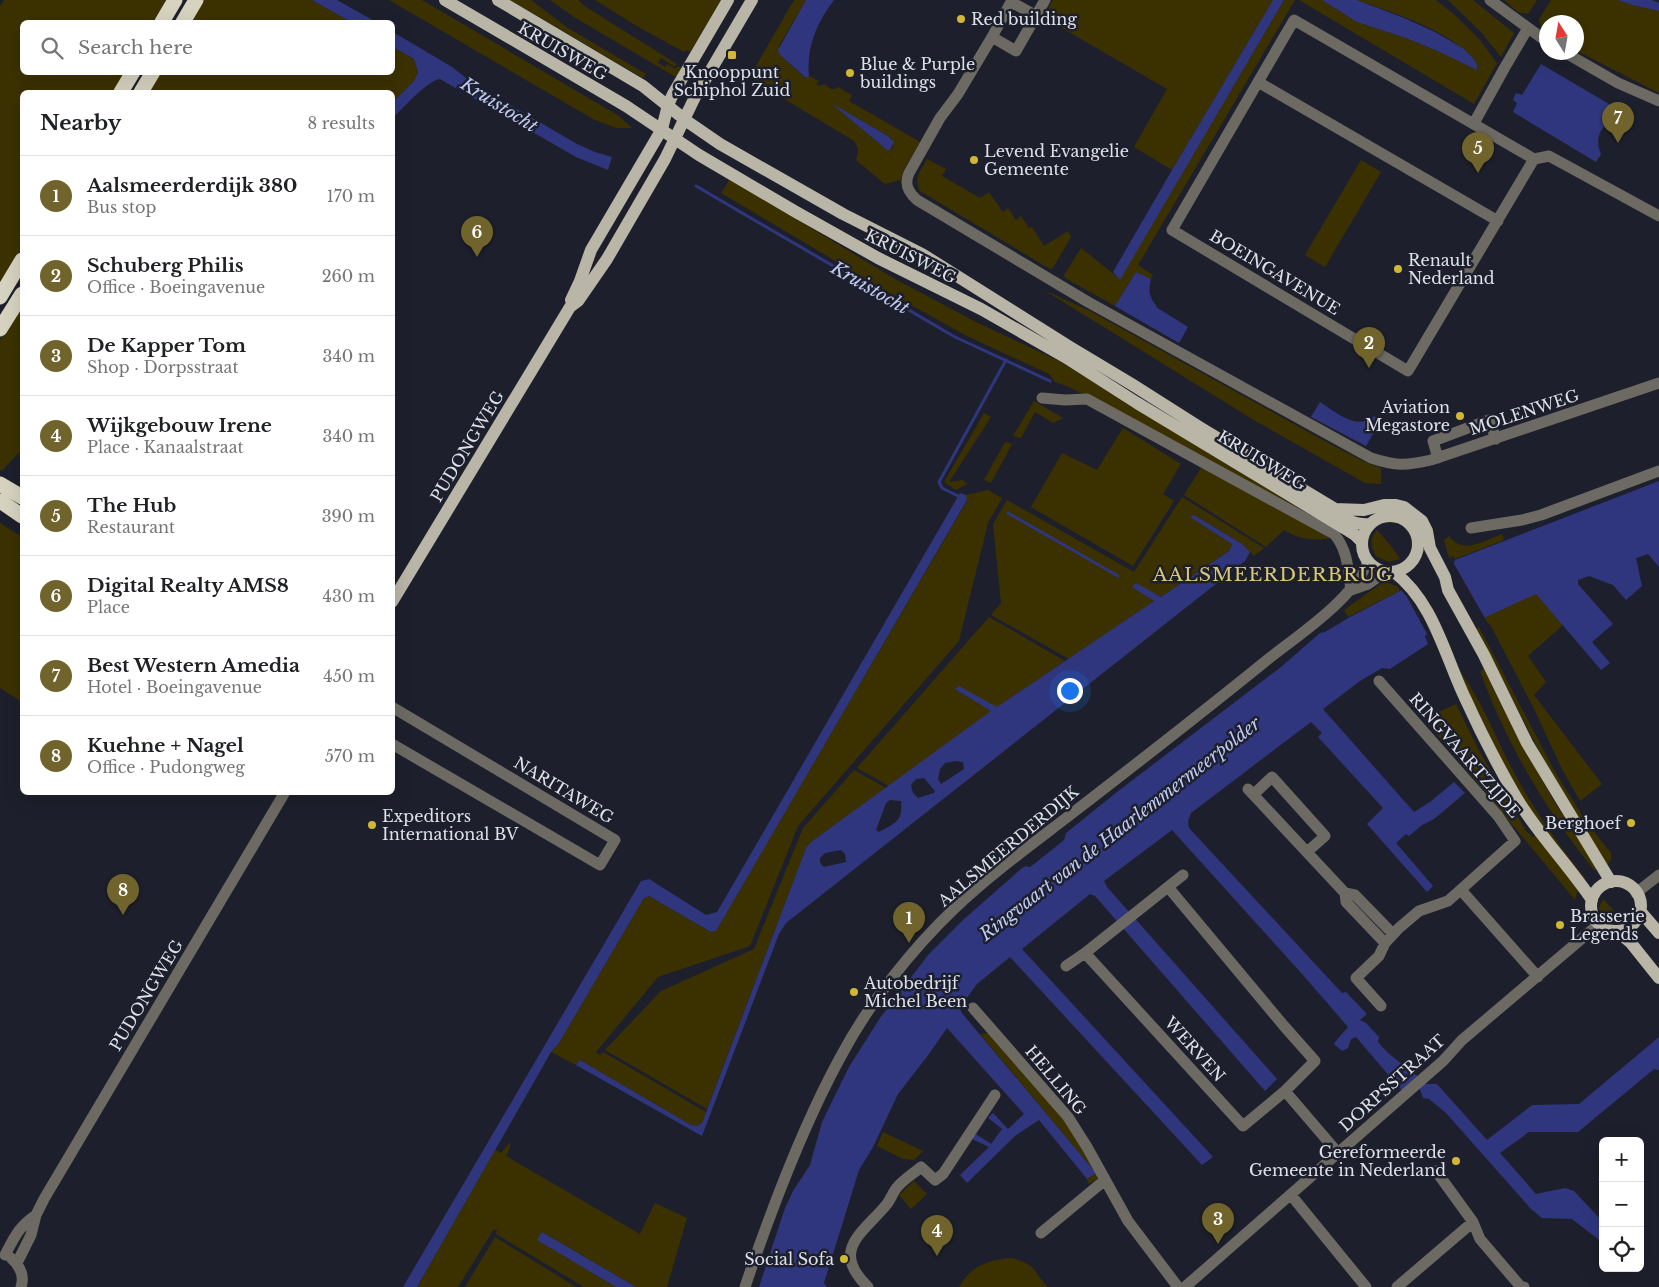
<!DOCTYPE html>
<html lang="en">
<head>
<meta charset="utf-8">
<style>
	:root { --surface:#fff; --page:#f2f2f2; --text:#202124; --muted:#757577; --line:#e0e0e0; --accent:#70642c }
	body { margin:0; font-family:"Libre Baskerville",serif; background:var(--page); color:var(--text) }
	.controls { position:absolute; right:15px; bottom:15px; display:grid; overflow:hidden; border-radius:8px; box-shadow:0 5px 20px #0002 }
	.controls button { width:45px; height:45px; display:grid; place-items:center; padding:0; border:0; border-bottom:1px solid var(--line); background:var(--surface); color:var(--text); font:25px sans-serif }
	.compass { position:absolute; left:1539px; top:15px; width:45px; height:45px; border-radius:50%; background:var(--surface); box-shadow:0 5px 20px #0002; rotate:349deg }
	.you { position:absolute; left:1069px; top:690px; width:18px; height:18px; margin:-12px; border:4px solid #fff; border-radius:50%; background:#1a73e8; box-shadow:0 0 0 8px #1a73e833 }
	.badge { display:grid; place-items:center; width:32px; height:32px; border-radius:50%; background:var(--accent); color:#fff; font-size:16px; font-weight:700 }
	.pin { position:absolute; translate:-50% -41px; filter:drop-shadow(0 1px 2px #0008) }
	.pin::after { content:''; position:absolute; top:26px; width:18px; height:15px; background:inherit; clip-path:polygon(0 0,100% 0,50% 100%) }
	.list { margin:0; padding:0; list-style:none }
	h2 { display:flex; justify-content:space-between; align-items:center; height:65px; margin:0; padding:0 20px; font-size:21px }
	h2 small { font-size:16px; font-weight:400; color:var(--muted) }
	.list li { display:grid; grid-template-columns:32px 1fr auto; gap:15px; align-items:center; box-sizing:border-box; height:80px; padding:0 20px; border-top:1px solid var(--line) }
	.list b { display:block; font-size:19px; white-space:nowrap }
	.list p { margin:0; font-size:16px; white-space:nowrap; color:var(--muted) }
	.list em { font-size:16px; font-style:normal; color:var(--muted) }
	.icon { flex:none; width:28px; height:28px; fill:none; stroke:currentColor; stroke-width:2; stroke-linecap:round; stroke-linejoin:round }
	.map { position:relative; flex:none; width:1659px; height:1287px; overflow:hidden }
	.search { position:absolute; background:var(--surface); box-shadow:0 5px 20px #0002; left:20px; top:20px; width:375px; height:55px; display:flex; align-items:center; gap:12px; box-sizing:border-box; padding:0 18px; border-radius:8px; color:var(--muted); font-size:19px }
	.panel { position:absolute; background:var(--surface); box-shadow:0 5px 20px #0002; left:20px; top:90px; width:375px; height:705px; border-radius:8px }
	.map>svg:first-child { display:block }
	.green { fill:#3b3100; fill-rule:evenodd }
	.water { fill:#2f367d; fill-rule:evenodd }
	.pier { fill:#1d202c }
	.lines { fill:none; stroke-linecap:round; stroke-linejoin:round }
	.stream { stroke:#2f367d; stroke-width:3 }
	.minor { stroke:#6c6a63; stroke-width:11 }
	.major { stroke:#b9b5a7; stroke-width:12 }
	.highway { stroke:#d7d3c1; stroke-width:15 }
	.poi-dot { fill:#d1b736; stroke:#1d202c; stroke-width:2 }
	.labels { text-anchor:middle; stroke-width:5; stroke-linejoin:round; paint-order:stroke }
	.poi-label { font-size:16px; fill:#dee1ea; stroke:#1d202c; text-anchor:start }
	.street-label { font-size:16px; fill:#dee1ea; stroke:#1d202c }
	.water-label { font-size:18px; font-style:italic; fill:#bfc9f3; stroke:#1d202c }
	.quarter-label { font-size:19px; letter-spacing:1px; fill:#d8c679; stroke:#1d202c }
</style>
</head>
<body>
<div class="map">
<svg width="1659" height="1287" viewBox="0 0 1659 1287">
	<rect width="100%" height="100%" fill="#1d202c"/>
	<path class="green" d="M4 0H168L155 22H22V72L126 73 114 92H22V248L0 285V6Z
		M203 0H312L351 22H190Z
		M389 0H422L619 116 632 128H616L593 119Z
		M510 0H531L568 28 646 74 643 78Z
		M550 0H578L586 7 677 64 675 67 661 58 658 63 665 67 667 64 676 69 678 66 681 68 676 76H674L574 17Z
		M595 0H721L690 52 686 50 684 52 635 25Z
		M794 0H806L779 46V54L805 78 809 76 819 81 817 83 818 86 824 84 831 89H835L838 87 852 95 849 101 920 142 904 169 901 180 885 184 856 160C859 152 859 148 854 141L753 80 752 73ZM834 105 888 136 892 139 893 147 890 150H887Z
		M1053 0H1273L1172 170 1134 147 1167 89 1043 17Z
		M1284 0H1295L1138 265 1153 275 1151 279 1136 272 1115 306 1065 278 1064 275 1081 248 1120 279Z
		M1299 0H1322L1357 22 1406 38 1440 52 1473 58C1445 29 1394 13 1357 0H1436L1456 16 1480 40 1497 63 1474 104Z
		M1448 0H1473L1514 33 1501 57 1482 33Z
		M1504 0H1537L1528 14 1518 12Z
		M1551 0H1618L1632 5 1659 11V93L1577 51 1576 22H1546V32L1541 28 1539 19Z
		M393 47 414 59 418 72 414 81 393 102 392 92H149L160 73 392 72Z
		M927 159 946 169 942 176 980 198 989 192 1003 212 1008 208 1016 220 1021 216 1029 228 1032 227 1044 246 1068 231 1071 237 1053 268 1050 269 920 191C913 179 921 170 927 159Z
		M1361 160 1381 172 1325 267 1305 255Z
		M730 179 895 279 976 322 1059 361 1323 521 1069 387 1055 382 1049 374 967 336 893 295 721 193Z
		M1044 290 1090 311 1330 444 1365 462 1381 468V484L1365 483 1252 419Z
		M22 306V449L2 471 0 470V340Z
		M1034 401 1063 418 1053 423 1035 412 1021 438 1013 436Z
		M984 413 991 417 949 482 963 480 967 484 956 490 944 482Z
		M1123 428 1181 464 1163 494 1174 501 1133 566 1031 507 1062 453 1097 470Z
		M1005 442 1012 444 991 483 984 480Z
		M1201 468 1206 470 1333 538C1313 540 1302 541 1284 530L1266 547 1184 495Z
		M988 490 1002 498 988 523 959 641 798 826 750 946 658 977 596 1052 600 1055 603 1052 706 1112 702 1123 697 1126 691 1125 580 1060 576 1065 551 1052 559 1043 644 898 649 896 711 932 716 930 967 501 966 495Z
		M1182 497 1264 548 1254 556 1242 544 1194 515 1191 517 1232 544 1229 551 1161 597 1133 587 1154 601 1069 659 991 615 1001 603 993 524 1007 500 1134 572Z
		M0 523 22 537V702L0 688Z
		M1377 530 1392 547 1400 559 1389 562 1376 556C1371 547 1369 538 1377 530Z
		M1502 534 1504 540 1455 559 1453 556 1449 558 1444 540 1449 536C1463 555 1484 541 1502 534Z
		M1382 583H1388L1398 587 1400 591 1348 617 1344 610Z
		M1536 593 1563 625 1528 656 1546 682 1534 695 1602 784 1580 801 1562 769 1534 709 1491 626 1484 618Z
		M989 617 1065 661 996 708 955 689 992 711 889 786 857 768Z
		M1479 627 1554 770 1587 823 1611 853V860L1607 865 1542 757 1476 628Z
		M1456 667C1477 690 1496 738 1511 767 1532 807 1557 843 1585 878L1582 881 1523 804Z
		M1484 669C1509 717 1533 767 1562 814 1573 832 1587 849 1599 868L1594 870C1546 810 1506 743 1480 671Z
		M1456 704 1478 749 1526 831 1533 837 1536 834 1578 889 1575 900 1424 719Z
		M854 770 886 788 811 842 806 848 707 1109 605 1050 661 991 754 949 803 828Z
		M1603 899 1622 919V920C1611 923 1602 918 1599 907Z
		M993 1033 1079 1139 1099 1178 1089 1184 1087 1179 1096 1173 980 1034Z
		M883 1132 923 1151 914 1160 903 1159 877 1146Z
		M510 1142V1148L506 1156 640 1234 655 1203 687 1218 667 1287H636L542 1232 538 1240 616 1287H584L496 1234 497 1231 494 1229 458 1287H417L495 1150 501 1153Z
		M914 1181 927 1194 911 1209 899 1195Z
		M495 1237 576 1287H465Z
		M1012 1258C1038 1265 1031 1270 1048 1287H959C972 1265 988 1260 1012 1258Z"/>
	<path class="water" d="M312 0H337L376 22H351Z
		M806 0H834C817 22 806 48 809 76L806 78 779 54 778 50Z
		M1273 0H1284L1120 280 1113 272 1172 170Z
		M1322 0H1357L1404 18 1435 32 1464 49 1473 58 1477 65V70L1440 52 1406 38 1357 22Z
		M1618 0H1652L1659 3V11L1632 5Z
		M393 32 452 67 474 84 577 144 595 152 612 157 608 170 576 157 440 79C428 80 402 109 393 118V102L414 81 418 72 414 59 393 47Z
		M1541 64 1626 114C1623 118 1621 117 1616 119 1600 125 1594 139 1601 154L1596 162 1513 112 1517 103 1513 100 1516 93 1522 95Z
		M831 103 888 136 894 142 890 150H887Z
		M1136 272 1151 279C1148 290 1149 297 1156 305V307L1188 327 1179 343 1115 306Z
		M1320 402C1334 411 1358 432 1374 416L1381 420 1366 446 1311 417Z
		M1659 481V567L1648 554 1636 558 1642 586 1626 600 1613 585 1589 576 1578 580V584L1613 624 1592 642 1610 663 1601 670 1536 594 1484 618 1478 608 1425 636 1428 644 1390 669 1382 668 1360 681 1323 709 1414 812 1430 802 1454 782 1465 793 1434 819 1422 825 1409 836 1406 834 1396 843 1433 886 1427 892 1367 824 1383 808 1318 737 1322 733 1311 722 1191 813 1188 821 1189 828 1342 993 1346 992 1367 1014 1360 1020 1366 1023 1379 1037 1378 1042C1391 1059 1411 1068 1426 1084H1437L1487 1140 1532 1105 1579 1104 1659 1037V1070L1654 1069 1578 1132H1529L1500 1153 1536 1194 1565 1188 1574 1191 1603 1222V1243L1572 1219 1542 1218 1531 1209 1446 1113 1429 1099 1423 1098 1420 1089 1412 1082 1403 1092 1356 1037 1351 1039 1348 1048 1342 1051 1334 1044 1335 1042 1348 1027 1303 975 1172 830 1104 881 1107 887 1277 1079 1265 1091 1095 896 1090 894 1022 949 1213 1157 1202 1165 1010 957 977 984 960 1007 961 1012 1096 1173 1087 1179 1039 1120 1015 1136 967 1183 960 1175 989 1147 972 1139 976 1134 991 1144 1002 1129 988 1118 993 1113 1008 1129 1024 1114 947 1028 929 1054 898 1094 873 1147 859 1170 824 1283 827 1287H759L785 1208 793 1191 810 1165 822 1122 849 1067 880 1018 928 955 964 919 1021 869 1025 866 1030 867 1034 864 1064 840 1066 833 1117 792 1281 667 1320 633 1325 632 1350 617 1454 563 1455 560Z
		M960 493 966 495 967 500 716 931 711 932 649 896 644 898 559 1043 551 1052 417 1287H403L641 881 649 879 706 915 717 912Z
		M1194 515 1242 544 1250 552 1245 561 786 923 779 934 702 1136 576 1065 580 1060 691 1125 697 1126 702 1123 806 848 811 842 991 711 955 689 959 686 997 707 1154 601 1132 587 1136 583 1161 597 1229 551 1232 544 1190 517ZM955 761 963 762 964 769 941 784 938 779 940 769 945 763ZM924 778 935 791 934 793 918 798 913 793 911 785 916 779ZM890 800 901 801C903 822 895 823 879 832L876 830 886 803ZM841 850 845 854 846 862 824 867 820 863V858L825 853Z
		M542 1232 636 1287H616L537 1240Z"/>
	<path class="pier" d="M1453 562 1486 620H1483L1477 611 1428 638 1431 644 1430 646 1425 636 1427 634 1407 597 1401 590Z"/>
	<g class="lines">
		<path class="stream" d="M696 186 955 337 1050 381
			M958 496 942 488 939 482 1006 360
			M1008 513 1118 576"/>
		<path class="minor" d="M1045 0 1016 51 992 37 958 94 940 118 909 173C904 184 908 192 917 200L1088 302 1371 458C1396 466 1405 466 1431 460L1659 383
			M1490 0 1546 41
			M992 37 1011 2 1037 16
			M1564 52 1618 83 1659 101
			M1258 82 1498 221
			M1474 123 1505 67 1528 28
			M1534 159 1408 371 1172 230 1294 20 1534 159 1549 156 1659 216
			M1042 398 1065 400 1087 399 1334 534C1348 550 1348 570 1351 590
			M1438 458 1433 441 1489 420 1496 439
			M1471 528 1522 520 1541 515 1659 471
			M1351 590 1368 584 1385 572
			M1379 681 1498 816 1515 841 1448 901 1419 911 1399 928 1385 943 1379 956 1356 978 1381 1006
			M392 707 615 840 600 865 392 744
			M1248 789 1345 893 1355 895 1393 934
			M1254 794 1272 777 1325 836 1307 852
			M1461 890 1538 977
			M1345 893 1346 902 1385 943
			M1636 893 1659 875
			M1085 953 1243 1126 1285 1091 1315 1061 1284 1026 1168 887
			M1066 966 1085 953 1183 875
			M973 1008 1068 1117 1087 1147 1128 1221 1178 1287
			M1285 1091 1338 1153
			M1436 1171 1473 1222 1480 1239 1521 1287H1524
			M1291 1195 1366 1287
			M1041 1233 1105 1180
			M5 1255C14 1238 19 1226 36 1215
			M11 1258C20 1266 25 1275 21 1287
			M17 1263 31 1235 36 1215 44 1199 285 792
			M745 1287C771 1210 802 1127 841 1056 869 1003 912 949 955 908 991 874 1031 845 1070 815 1136 764 1202 713 1267 660 1300 634 1351 601 1368 562
			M868 1287C830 1250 862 1234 887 1204 890 1200 892 1195 895 1190 901 1181 913 1174 921 1167L935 1180 943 1174 995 1095
			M1185 1287 1443 1061 1462 1040 1599 924
			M1397 1287 1473 1222"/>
		<path class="major" d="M445 0 626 106 699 155 796 212 878 258 981 309 1065 357 1137 403 1344 528 1355 535 1362 542
			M498 0 643 86 688 122 720 144 843 214 922 254 1070 347 1133 385 1201 428 1335 509C1344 520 1356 525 1369 524
			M571 300 580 281 591 250 662 129 668 105 673 94 728 0
			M1335 509 1364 510 1384 505H1396L1404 507 1422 521 1427 531 1430 548 1445 577 1448 590 1484 655 1527 743 1611 882
			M1362 544a28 28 0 1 1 56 0a28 28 0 1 1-56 0Z
			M1394 572C1434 602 1445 657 1466 700 1480 731 1496 762 1513 792 1535 831 1567 863 1592 900
			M392 602 570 307 578 301 607 259 665 159 695 97 752 0
			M1591 906a25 25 0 1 1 50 0a25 25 0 1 1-50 0Z
			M1640 911 1659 933
			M1617 931 1631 943 1659 978"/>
		<path class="highway" d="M162 22 175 0
			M183 22 196 0
			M121 92 133 72
			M141 92 153 72
			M0 297 22 260
			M0 329 22 294
			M0 484 22 497
			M0 501 22 516"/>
	</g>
	<g class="poi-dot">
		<circle cx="961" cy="19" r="5"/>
		<rect x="727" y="50" width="10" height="10" rx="2.5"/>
		<circle cx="850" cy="73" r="5"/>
		<circle cx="974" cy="160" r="5"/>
		<circle cx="1398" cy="269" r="5"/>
		<circle cx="1460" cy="416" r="5"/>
		<circle cx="1631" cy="823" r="5"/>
		<circle cx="372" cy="825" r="5"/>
		<circle cx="1560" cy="925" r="5"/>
		<circle cx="854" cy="992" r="5"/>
		<circle cx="1456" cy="1161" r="5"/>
		<circle cx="844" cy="1259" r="5"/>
	</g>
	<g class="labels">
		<g class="poi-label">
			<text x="971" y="25">Red building</text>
			<text x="860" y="70">Blue &amp; Purple<tspan x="860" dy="18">buildings</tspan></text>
			<text x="732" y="78" text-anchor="middle">Knooppunt<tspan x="732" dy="18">Schiphol Zuid</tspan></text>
			<text x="984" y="157">Levend Evangelie<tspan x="984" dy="18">Gemeente</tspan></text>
			<text x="1408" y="266">Renault<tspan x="1408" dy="18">Nederland</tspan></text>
			<text x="1450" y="413" text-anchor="end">Aviation<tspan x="1450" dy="18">Megastore</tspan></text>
			<text x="382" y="822">Expeditors<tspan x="382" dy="18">International BV</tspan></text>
			<text x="1621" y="829" text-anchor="end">Berghoef</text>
			<text x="1570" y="922">Brasserie<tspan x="1570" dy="18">Legends</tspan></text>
			<text x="864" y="989">Autobedrijf<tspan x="864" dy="18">Michel Been</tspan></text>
			<text x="1446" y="1158" text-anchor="end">Gereformeerde<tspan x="1446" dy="18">Gemeente in Nederland</tspan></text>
			<text x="834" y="1265" text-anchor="end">Social Sofa</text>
		</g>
		<g class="street-label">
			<text transform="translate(563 51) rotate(30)" y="6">KRUISWEG</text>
			<text transform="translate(911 256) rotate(27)" y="6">KRUISWEG</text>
			<text transform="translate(1275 272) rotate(31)" y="6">BOEINGAVENUE</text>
			<text transform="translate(1524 412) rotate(-18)" y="6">MOLENWEG</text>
			<text transform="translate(467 446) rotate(-59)" y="6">PUDONGWEG</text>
			<text transform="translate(1262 460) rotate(31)" y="6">KRUISWEG</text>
			<text transform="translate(1465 755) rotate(49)" y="6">RINGVAARTZIJDE</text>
			<text transform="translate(564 790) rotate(31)" y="6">NARITAWEG</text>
			<text transform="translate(1008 846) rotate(-40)" y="6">AALSMEERDERDIJK</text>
			<text transform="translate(146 995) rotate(-59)" y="6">PUDONGWEG</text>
			<text transform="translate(1195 1049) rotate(48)" y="6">WERVEN</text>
			<text transform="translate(1056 1080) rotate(50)" y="6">HELLING</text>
			<text transform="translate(1392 1083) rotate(-42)" y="6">DORPSSTRAAT</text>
		</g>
		<g class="water-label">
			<text transform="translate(499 105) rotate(32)" y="6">Kruistocht</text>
			<text transform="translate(870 288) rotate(30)" y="6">Kruistocht</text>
			<text transform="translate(1120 829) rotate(-38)" y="6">Ringvaart van de Haarlemmermeerpolder</text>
		</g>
		<g class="quarter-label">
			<text x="1273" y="581">AALSMEERDERBRUG</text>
		</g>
	</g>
</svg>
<div class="controls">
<button>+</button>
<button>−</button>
<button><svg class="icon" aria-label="locate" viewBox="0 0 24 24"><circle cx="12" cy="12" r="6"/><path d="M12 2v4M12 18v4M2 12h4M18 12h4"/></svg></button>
</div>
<svg class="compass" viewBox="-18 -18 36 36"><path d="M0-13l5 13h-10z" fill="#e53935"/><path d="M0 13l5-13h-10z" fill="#757577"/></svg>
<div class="you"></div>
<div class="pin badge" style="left:909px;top:943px">1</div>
<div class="pin badge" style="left:1369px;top:368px">2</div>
<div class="pin badge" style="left:1218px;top:1244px">3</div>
<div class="pin badge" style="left:937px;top:1256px">4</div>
<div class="pin badge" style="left:1478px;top:173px">5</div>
<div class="pin badge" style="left:477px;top:257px">6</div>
<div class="pin badge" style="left:1618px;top:143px">7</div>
<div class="pin badge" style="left:123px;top:915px">8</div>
<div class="search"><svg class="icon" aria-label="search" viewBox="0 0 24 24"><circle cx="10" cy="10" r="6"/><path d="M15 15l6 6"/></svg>Search here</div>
<section class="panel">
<h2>Nearby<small>8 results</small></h2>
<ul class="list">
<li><span class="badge">1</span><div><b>Aalsmeerderdijk 380</b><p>Bus stop</p></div><em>170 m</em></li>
<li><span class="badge">2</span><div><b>Schuberg Philis</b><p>Office · Boeingavenue</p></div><em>260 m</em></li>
<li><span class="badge">3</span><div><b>De Kapper Tom</b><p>Shop · Dorpsstraat</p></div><em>340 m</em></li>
<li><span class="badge">4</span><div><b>Wijkgebouw Irene</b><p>Place · Kanaalstraat</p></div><em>340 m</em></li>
<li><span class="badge">5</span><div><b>The Hub</b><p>Restaurant</p></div><em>390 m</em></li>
<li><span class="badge">6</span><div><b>Digital Realty AMS8</b><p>Place</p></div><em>430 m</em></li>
<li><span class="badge">7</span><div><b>Best Western Amedia</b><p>Hotel · Boeingavenue</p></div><em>450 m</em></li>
<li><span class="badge">8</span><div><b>Kuehne + Nagel</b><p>Office · Pudongweg</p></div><em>570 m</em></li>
</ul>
</section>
</div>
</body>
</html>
